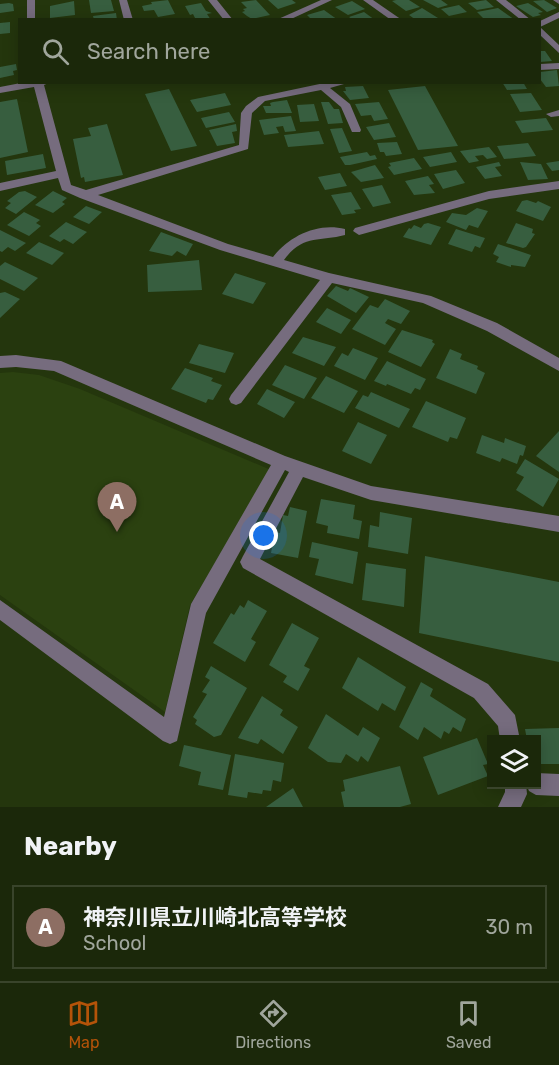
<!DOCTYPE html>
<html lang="en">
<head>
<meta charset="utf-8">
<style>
	:root { --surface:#1b280a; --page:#283418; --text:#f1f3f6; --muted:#a0a69c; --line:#39442b; --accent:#b45309 }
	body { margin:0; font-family:Rubik,"Noto Sans JP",sans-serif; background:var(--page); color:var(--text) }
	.controls { position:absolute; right:18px; bottom:18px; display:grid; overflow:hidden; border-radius:0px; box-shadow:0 3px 15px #0003 }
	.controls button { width:54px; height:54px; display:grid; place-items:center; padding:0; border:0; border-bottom:2px solid var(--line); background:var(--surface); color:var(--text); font:30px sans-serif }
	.you { position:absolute; left:264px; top:536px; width:21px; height:21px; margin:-15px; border:4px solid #fff; border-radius:50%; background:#1a73e8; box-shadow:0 0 0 9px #1a73e833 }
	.badge { display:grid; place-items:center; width:39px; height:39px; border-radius:50%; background:var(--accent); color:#fff; font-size:20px; font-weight:700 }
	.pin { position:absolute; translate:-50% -50px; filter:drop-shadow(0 2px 3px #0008) }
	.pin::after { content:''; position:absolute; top:32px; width:21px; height:18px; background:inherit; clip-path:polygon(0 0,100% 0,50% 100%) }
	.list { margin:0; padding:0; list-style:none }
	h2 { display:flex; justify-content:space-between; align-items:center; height:78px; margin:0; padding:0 24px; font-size:26px }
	h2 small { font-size:20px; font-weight:400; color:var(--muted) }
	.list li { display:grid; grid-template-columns:39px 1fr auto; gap:18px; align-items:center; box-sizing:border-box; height:84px; margin:0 12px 12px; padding:0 12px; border:2px solid var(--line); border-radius:0px }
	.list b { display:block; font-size:22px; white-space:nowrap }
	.list p { margin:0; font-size:20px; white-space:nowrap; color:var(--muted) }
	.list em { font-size:20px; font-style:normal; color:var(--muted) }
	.icon { flex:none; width:33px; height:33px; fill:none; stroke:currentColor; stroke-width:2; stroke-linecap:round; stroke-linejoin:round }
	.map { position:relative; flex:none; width:559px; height:807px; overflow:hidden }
	.search { position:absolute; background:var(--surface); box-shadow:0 3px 15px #0003; left:18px; right:18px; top:18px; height:66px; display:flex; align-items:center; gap:15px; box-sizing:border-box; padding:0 21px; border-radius:0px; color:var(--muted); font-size:22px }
	.sheet { height:174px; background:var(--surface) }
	nav { display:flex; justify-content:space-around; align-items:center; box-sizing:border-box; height:84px; border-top:2px solid var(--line); background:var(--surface); font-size:16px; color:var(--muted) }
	nav a { display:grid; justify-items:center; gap:3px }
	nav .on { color:var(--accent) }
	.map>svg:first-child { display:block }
	.built { fill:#2b4110 }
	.building { fill:#375e3f }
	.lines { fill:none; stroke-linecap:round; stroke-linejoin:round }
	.minor { fill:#766c7e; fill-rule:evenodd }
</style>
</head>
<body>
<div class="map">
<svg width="559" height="807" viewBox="0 0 559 807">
	<rect width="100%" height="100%" fill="#24360d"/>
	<path class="built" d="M13 372 39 375 80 389 271 470 190 605 165 712 0 595V373Z"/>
	<path class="building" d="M89 0H111L114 11 91 13Z
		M168 0 175 14 158 17 154 10 144 11 142 6 152 4 151 2Z
		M256 0 270 15 252 19 247 16 242 12 245 11 243 9 247 8 241 2Z
		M268 0H292L296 3 278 9Z
		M396 0H409L420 7 406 11 392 1Z
		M423 0H441L448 5 438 8Z
		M486 0 494 7 477 10 468 3Z
		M544 0 557 8 547 12 533 1Z
		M74 1 75 15 50 18V6Z
		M352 1 365 9 348 15 335 7Z
		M9 3 13 4 14 11 0 13V4Z
		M201 3 206 11 212 13 207 14 211 20H196L193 14 190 15 185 6Z
		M528 3 543 12 538 13 541 15 533 17 516 6Z
		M459 5 467 12 449 16 441 9Z
		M422 8 438 18 416 20 409 15Z
		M498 8 515 20H485L477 12Z
		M324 10 338 20H312L307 15Z
		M364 12 375 20H353L349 17Z
		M116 13 117 20H94L93 16Z
		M10 22V33L0 34V23Z
		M540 51H545L552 61 540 62Z
		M16 64 17 70 13 71 14 75 0 78V67Z
		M557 70 559 86 546 87 540 79V72Z
		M502 82H523L527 89 507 90Z
		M363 86 369 98 350 100 343 91H346L345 87Z
		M425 86 458 146 418 150 388 90Z
		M169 89 197 146 171 151 145 94Z
		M225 93 231 105 197 112 190 100Z
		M531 93 542 110 520 112 510 94Z
		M17 99 28 152 0 158V102Z
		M287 100 292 113H266L263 106H271L270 103 273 102Z
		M321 102H329L334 109H339L343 123 328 124Z
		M379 102 388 119 374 121 371 115 361 116 355 104Z
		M314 104 319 121 300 122 297 105Z
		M229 112 235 122 206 128 201 118Z
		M291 116 296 131 285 132 283 126 276 127 279 133 264 135 259 120Z
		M546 118 553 130 522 133 515 121Z
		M389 123 396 137 374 140 366 127Z
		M107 124 123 175 85 182 84 177 81 178 73 139 91 136 88 128Z
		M236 124 237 131 232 132 235 143 217 146 209 130Z
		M342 128 352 151 339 153 330 129Z
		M319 131 324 144 288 147 284 135Z
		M397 142 402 154 386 156 384 152H380L377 143Z
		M528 143 536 156 504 159 497 146Z
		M489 147 497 157 487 159 483 155 475 156 479 161 469 163 460 151Z
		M367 152 370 156 375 155 377 159 350 165H345L340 157Z
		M451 152 457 162 430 167 423 157Z
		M43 154 46 168 7 175 5 161Z
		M414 158 422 169 394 175 388 167 391 166 389 163Z
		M559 161V170L552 171 546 163Z
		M499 162 501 166 495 167 502 176 485 179 476 167Z
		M520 162 541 164 548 179 528 180Z
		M375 165 384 178 361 182 351 172Z
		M456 170 465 183 443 189 434 174Z
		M340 173 347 186 325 190 318 177Z
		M428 176 434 184 429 185 435 193 414 195 405 181Z
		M382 185 391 203 373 207 362 189Z
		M25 191 37 197 16 214 5 208 11 203 7 201 19 192Z
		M53 191 67 198 62 202 65 204 53 213 35 205Z
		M351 192 361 209 354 210 356 213 342 215 331 195Z
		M527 200 536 203 538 201 551 207 543 221 516 211 522 201Z
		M86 206 102 212 89 224 73 217Z
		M477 208 488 211 478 228 469 225 466 230 446 222 452 213 466 215Z
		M24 212 40 220 36 223 41 226 29 236 7 225Z
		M66 222 87 232 73 244 64 239 60 242 49 236Z
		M428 223 441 227 431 245 403 237 409 228 411 229 414 225 421 228 424 224Z
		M516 223 533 229 532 233 535 234 526 247 523 248 506 243Z
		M456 229 485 238 480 248 475 246 472 252 448 244Z
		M0 230 26 243 15 251 8 247 2 252 0 251Z
		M161 232 193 244 186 256 177 251 172 256 149 251Z
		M39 242 64 253 52 265 26 253Z
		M498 244 531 255 525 267 511 265V267L496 262 499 257 493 254Z
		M199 260 202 290 148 292 147 265Z
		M5 262 38 278 24 291 0 279V266Z
		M235 273 266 283 253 304 222 294Z
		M336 286 348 291 350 288 369 297 356 313 327 296Z
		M5 292 20 299 0 318V293Z
		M385 299 410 311 401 324 388 319 385 323 396 329 385 345 352 329 370 305 378 308Z
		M327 308 351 320 341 334 316 322Z
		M402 330 433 340 432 342 435 344 421 367 388 352Z
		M303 337 336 347 324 366 292 353Z
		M199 344 234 353 225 373 189 363Z
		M353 348 378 358 365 380 334 366 342 353 348 356Z
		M450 349 462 354 460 359 478 366 477 369 485 373 476 394 436 378Z
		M387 361 426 379 420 390 415 388 411 394 387 384 386 386 374 381Z
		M285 365 317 378 304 399 272 385Z
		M185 368 213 378 211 381 222 385 213 400 208 399 206 403 171 389Z
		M326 376 358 391 344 413 311 398Z
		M267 389 295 402 284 418 257 404Z
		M371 392 410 409 399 428 355 408 363 395 368 397Z
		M426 401 466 418 457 439 450 437 448 442 412 427Z
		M358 422 387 435 371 464 342 451Z
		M559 431V472L536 456Z
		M482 435 504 443 505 438 526 446 523 456 520 455 517 464 502 458 500 462 476 453Z
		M525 459 559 479 543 507 516 490 524 477 516 473Z
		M321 499 355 505 353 519 362 521 359 539 327 533 328 526 316 523Z
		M290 507 307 511 298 558 271 553 275 532 280 533 283 515 288 516Z
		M380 512 412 518 408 554 368 547 370 525 379 527Z
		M312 542 358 552 353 584 315 575 319 559 309 557Z
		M425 556 559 582V662L419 633Z
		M366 563 406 569 404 607 362 600Z
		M248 600 267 611 251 639 256 642 245 662 213 643 231 613 234 615 240 605 244 608Z
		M292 623 319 638 304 666 310 669 298 691 283 682 287 676 269 665Z
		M358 657 406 687 395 711 382 703 378 711 342 688Z
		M211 666 247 688 221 735 214 737 195 724 197 720 193 717 207 694 202 692 210 680 205 677Z
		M421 682 433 689 430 696 466 719 461 732 453 727 449 734 444 731 441 739 424 727 418 740 399 727Z
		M262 696 283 710 280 715 298 727 283 754 261 739 258 744 238 738Z
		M326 714 358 736 363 727 380 738 368 762 361 756 358 762 346 754 341 763 328 762 308 748Z
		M559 728V764H536V740H527L525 729Z
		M477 738 488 764 483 765 488 776 438 795 423 757Z
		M184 745 231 755 223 790 198 785 201 772 179 766Z
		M235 754 284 763 281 782 273 780 271 791 263 790 262 794 248 792 247 798 228 795Z
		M400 766 411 804 400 807H344L341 792 345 791 343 780Z
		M293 788 303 807H266Z"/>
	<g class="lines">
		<path class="minor" d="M27 0H35V20H27Z
			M119 0H127L133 20H124Z
			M208 0H217L233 20H224Z
			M321 0H332L289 20H276Z
			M363 0H373L402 20H391Z
			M496 0H506L531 20H521Z
			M553 0H559V4Z
			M559 12V18L540 27V21Z
			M540 27 559 45V53L540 35Z
			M559 63V69L540 70V64Z
			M26 82H51L44 85 71 185 86 190 239 145 241 113 246 106 258 97 329 82H351L330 88 350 104 361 130 360 132H352L341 107 321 90 265 101 252 113 248 149 98 195 228 244 273 257C289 236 318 222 345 229V235C319 242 303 234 284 260L329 273 431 296 497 323 559 358V371L487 331 423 303 332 283 241 403 236 405 231 403 229 399 231 395 320 280 220 250 80 198 62 190 58 178 0 191V183L56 171 34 87 0 93V87Z
			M559 110V116L551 117 546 114Z
			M559 181V189L489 199 359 235 353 231 355 228 489 191Z
			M16 355 61 361 285 456 371 486 559 516V532L371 500 303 477 260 559 488 684 515 715 520 740H500L498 726 474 698 243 568 240 562 243 556 289 472 285 470 206 613 177 741 170 744 163 741 0 620V600L164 717 191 604 271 465 54 371 16 367 0 368V356Z
			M536 773 559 774V796L536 795 529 791 526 784H536Z
			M505 784H526L527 794 521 807H498L505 792Z"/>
	</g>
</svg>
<div class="controls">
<button><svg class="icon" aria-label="layers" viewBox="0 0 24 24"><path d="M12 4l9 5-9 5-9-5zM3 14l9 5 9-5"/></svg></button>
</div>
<div class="you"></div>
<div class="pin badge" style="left:117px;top:532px;background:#8d6e63">A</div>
<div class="search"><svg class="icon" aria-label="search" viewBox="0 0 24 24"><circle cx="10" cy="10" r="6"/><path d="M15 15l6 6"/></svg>Search here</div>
</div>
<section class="sheet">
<h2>Nearby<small></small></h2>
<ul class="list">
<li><span class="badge" style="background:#8d6e63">A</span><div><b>神奈川県立川崎北高等学校</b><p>School</p></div><em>30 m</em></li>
</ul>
</section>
<nav>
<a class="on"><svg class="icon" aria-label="map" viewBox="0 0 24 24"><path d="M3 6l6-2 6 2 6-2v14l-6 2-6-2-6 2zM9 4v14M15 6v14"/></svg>Map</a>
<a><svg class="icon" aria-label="directions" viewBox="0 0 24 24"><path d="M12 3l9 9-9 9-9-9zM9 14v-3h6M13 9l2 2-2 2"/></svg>Directions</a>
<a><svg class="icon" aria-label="saved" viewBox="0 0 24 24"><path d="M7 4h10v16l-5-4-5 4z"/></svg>Saved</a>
</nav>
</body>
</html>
